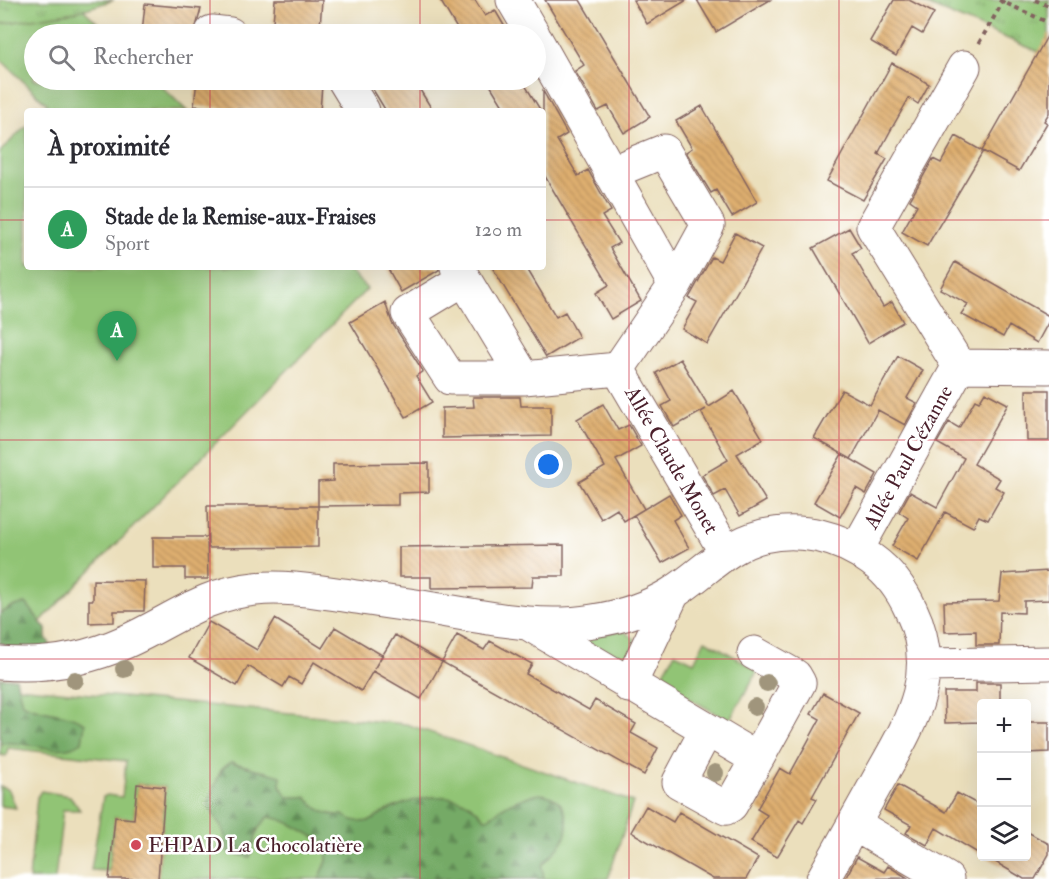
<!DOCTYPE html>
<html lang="fr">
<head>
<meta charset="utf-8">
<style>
	:root { --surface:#fff; --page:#f2f2f3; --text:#2b2b33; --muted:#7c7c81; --line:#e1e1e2; --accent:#ea580c }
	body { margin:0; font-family:"IM FELL Double Pica",serif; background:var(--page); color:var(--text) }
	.controls { position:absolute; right:18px; bottom:18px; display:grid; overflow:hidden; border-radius:6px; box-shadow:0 6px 24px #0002 }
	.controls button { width:54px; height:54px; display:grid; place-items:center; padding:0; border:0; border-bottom:2px solid var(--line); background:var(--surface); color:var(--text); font:30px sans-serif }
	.you { position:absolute; left:549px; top:465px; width:21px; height:21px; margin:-15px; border:4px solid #fff; border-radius:50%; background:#1a73e8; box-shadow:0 0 0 9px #1a73e833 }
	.badge { display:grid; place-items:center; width:39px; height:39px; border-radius:50%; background:var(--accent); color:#fff; font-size:20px; font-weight:700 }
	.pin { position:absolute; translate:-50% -50px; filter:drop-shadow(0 2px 3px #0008) }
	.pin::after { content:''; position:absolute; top:32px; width:21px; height:18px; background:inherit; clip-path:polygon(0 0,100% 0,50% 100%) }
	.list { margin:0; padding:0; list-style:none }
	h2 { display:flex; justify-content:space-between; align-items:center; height:78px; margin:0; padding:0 24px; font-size:26px }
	h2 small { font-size:20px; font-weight:400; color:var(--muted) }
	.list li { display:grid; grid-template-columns:39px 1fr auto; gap:18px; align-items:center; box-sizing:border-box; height:84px; padding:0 24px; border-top:2px solid var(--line) }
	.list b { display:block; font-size:22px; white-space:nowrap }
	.list p { margin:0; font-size:20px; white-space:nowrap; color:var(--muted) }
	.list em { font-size:20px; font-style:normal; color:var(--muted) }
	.icon { flex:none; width:33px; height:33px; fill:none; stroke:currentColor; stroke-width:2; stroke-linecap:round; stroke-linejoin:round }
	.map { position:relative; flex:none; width:1049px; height:879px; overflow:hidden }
	.search { position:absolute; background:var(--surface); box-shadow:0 6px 24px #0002; left:24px; top:24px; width:522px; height:66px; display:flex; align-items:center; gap:15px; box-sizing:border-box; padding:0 21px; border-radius:33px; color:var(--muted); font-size:22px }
	.panel { position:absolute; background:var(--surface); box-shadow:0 6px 24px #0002; left:24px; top:108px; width:522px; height:162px; border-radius:6px }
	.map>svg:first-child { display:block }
	.green { fill:#91c475; stroke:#6e7250; stroke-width:1.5 }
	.forest { fill:url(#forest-firs); stroke:#5f6448; stroke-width:1.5 }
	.park { fill:url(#park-tufts); stroke:#6e7250; stroke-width:1.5 }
	.building { fill:url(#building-back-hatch) }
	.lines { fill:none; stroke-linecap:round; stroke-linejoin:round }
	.minor-casing { stroke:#82625e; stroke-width:35 }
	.path { stroke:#82625e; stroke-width:4; stroke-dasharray:4.5 4.5; stroke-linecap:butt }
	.minor { stroke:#fff; stroke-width:33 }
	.tree { fill:#a0957b }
	.grid { fill:none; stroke:#d1495b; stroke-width:1.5; stroke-opacity:0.55 }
	.poi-dot { fill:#d1495b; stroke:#fff; stroke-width:2 }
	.labels { text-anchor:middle; stroke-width:5; stroke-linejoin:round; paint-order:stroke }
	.street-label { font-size:21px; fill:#4a1f2b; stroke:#fff }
	.poi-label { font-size:21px; fill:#4a1f2b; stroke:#fff; text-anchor:start }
</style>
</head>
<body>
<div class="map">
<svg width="1049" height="879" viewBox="0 0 1049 879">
	<defs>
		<pattern id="forest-firs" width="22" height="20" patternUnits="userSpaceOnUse" patternTransform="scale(1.5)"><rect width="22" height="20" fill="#74aa66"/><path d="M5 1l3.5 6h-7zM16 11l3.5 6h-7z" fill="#618a54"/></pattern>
		<pattern id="park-tufts" width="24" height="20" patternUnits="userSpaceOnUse" patternTransform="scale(1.5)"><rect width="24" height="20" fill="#91c475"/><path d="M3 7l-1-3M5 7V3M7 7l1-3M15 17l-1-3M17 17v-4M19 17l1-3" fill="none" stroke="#789f60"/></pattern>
		<pattern id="building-back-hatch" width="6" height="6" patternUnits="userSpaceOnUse" patternTransform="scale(1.5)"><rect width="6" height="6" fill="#deaf70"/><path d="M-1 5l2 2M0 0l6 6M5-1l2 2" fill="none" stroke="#b68e5c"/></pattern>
	</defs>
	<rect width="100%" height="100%" fill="#fff"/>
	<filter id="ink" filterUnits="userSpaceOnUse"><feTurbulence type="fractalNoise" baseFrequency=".0167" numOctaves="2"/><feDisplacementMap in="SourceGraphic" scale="12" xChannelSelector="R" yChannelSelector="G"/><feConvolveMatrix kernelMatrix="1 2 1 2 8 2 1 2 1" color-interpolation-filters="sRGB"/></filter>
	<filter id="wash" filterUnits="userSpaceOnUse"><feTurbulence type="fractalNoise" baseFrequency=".008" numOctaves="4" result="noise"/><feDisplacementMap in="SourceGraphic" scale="24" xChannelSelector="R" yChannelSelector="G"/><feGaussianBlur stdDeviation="1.35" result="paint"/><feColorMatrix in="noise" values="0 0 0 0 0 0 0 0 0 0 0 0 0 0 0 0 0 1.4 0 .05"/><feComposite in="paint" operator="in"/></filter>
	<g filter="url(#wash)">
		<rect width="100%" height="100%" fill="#ebdfbc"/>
		<path class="green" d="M83 9 109 34H34V80H155L187 111H40L47 104 0 59V24Z
			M27 124V267H346L367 289 39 623 0 626V152Z
			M622 630 635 639 627 665 577 638Z
			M705 640 758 670 729 721 659 681 675 653 694 662Z
			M6 686 406 724 633 802 608 879H158L165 787 137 784 134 819 115 817 109 871 91 870 103 797 107 795 122 797 126 761 8 748 6 756 0 755Z
			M0 786 9 790 16 808 0 806Z
			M41 791 70 796 80 810H63L55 879H29L37 797Z"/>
		<path class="forest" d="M26 603 46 629V637L51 646 47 652 0 653V614L11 607Z
			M0 678H16L22 703C43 714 66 711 85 723L82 742C60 758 25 740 0 743Z
			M231 762 281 776 280 785 287 797H306C316 810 327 816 343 815 350 820 359 823 369 821 375 820 379 814 384 812 417 796 460 785 485 819 494 816 496 811 504 807 511 802 521 799 529 796 559 787 575 816 563 841 558 850 548 857 542 866L544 879H319L327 861 326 843C306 834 289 819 268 817L258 829 250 857 228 852 223 829 207 805 221 770Z"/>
		<path class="park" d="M0 0H114L76 12 0 24Z
			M915 0H1049V56Z"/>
		<g id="blocks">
			<path class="building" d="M275 0H322L320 27 273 22Z
				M440 0H475L485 16 495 10 509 34H455L459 32Z
				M545 0H580L650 117 624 133 608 106 598 111 575 71 584 65Z
				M633 0H687L647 24Z
				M697 0H770L716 32Z
				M894 0H909L934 13 922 34 912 28 896 56 870 41Z
				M145 4 201 9 194 34 142 33Z
				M1049 33V113L1044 121 1047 123 1019 171 983 151 927 246 902 232 917 205 910 200 933 159 941 163 956 136 982 151Z
				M892 63 929 84 918 104 909 98 893 126 878 154 887 159 863 200 827 181Z
				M197 80H291V83L322 85 320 111H263L194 106Z
				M367 80H414L433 111H386Z
				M487 80H522L541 111H506Z
				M543 91 567 134 557 140 578 176 588 170 611 211 602 216 619 243 610 248 641 301 611 319 596 293 609 285 543 173Z
				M702 106 757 202 732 217 716 190 711 193 686 152 692 148 676 121Z
				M849 228 861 248 852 253 868 281 883 307 892 302 903 322 868 343 813 248Z
				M735 233 762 248 707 344 682 329 697 302 689 298 712 257 720 261Z
				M955 262 1049 316V321L1037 343 1009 326 1003 337 961 314 968 304 940 289Z
				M387 267H438L439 270 401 292Z
				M492 267H526L556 317 565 312 579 337 546 357Z
				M385 302 392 323 423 371 416 376 432 402 406 417 350 322Z
				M898 356 923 370 907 398 917 403 905 425 878 410 851 459 814 438 842 390 870 405Z
				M680 359 709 407 734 391 763 439 737 454 766 501 740 516 725 490 714 496 702 475 728 460 701 412 706 409 674 427 662 406 671 401 656 373Z
				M1026 390H1049V441H1027Z
				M985 392 1008 404 974 464 1000 479 995 487 1004 492 988 520 979 516 973 527 945 512 918 561 892 546 908 518 899 512 910 492 937 507 964 458 937 443 949 422 959 428 975 400 979 402Z
				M473 397H520L521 406H551V436L442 438V408L474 407Z
				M603 404 618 430 629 425 641 446 616 460 644 509 624 521 617 509 601 519 579 482 605 467 577 419Z
				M842 454 877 474 866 494 856 488 840 517 814 502Z
				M429 463V492L398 493V505L318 506V482L333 481V464Z
				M669 494 681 515 673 520 689 548 662 563 634 515Z
				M207 506H318V547L208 548Z
				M153 537H207L208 579H185V568H153Z
				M564 545V576H533L532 587 431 588V577H399V547Z
				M1049 571V600L1024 601V613L1000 612 999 645H976V631L945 632 944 602 999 601 1002 574Z
				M93 580 145 581 144 611H114V622L89 623V600H93Z
				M275 619 322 648 335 627 382 655 374 669 395 635 442 662 421 699 373 671 361 691 314 662 301 684 289 677 283 687 248 666 237 686 189 658 209 622 257 650Z
				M457 635 484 650 490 641 532 664 526 674 589 710 595 700 636 724 631 733 658 748 644 775 442 662Z
				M976 683H1000V703L981 704V722L945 723 944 692H976Z
				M823 693 859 713 812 797 817 799 803 823 799 820 777 857 751 842 767 815 757 809 780 768 790 774 820 719 811 714Z
				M1026 722H1049V752L1026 753Z
				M137 784 165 787 158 879H109L115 817 134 819Z
				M898 785 946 812 957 793 981 806V855L936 828 927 845 906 833 911 825 884 810Z
				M646 806 673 822 679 812 758 858 746 879H713L631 832Z
				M1026 831 1049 844V854L1035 879H1024L985 856H1026Z
				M857 857 884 872 888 866 908 878 845 879Z"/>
		</g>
	</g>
	<g filter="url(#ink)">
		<use href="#blocks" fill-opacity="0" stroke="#82625e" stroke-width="1.5"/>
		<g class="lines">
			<g class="minor-casing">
				<path id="minor" d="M513 0 533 34
					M212 32 230 34
					M536 40 675 285 618 369
					M344 80 363 111
					M610 173 664 151 708 225 675 285
					M457 267 524 378 618 369 725 551
					M464 279 408 313 450 378H524
					M959 366 1049 367
					M857 549 959 366 873 227 964 67
					M529 624 757 759 731 805 726 808 679 782 706 731
					M754 653 795 676 799 683 757 759
					M0 663C44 667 85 660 125 642 171 622 202 594 255 589 285 586 314 591 344 595 380 601 417 606 453 612 500 620 545 629 593 621 620 617 648 608 671 594 704 574 724 546 763 536 801 527 841 537 872 560 890 573 902 590 911 610 943 676 908 727 876 784 859 815 841 847 823 879
					M924 665 1049 663
					M629 686 673 593
					M854 824 947 879"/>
			</g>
			<path class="path" d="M999 0 1049 23
				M1035 0 1049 6
				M979 43 1004 0"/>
			<use href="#minor" class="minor"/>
		</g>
		<g class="tree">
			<circle cx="124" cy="669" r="9"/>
			<circle cx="75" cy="680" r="9"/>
			<circle cx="767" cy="683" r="9"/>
			<circle cx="755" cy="707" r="9"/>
			<circle cx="715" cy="773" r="9"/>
		</g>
	</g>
	<path class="grid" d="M210 0V34M420 0V34M629 0V879M839 0V879M210 80V111M420 80V111M0 220H27M543 220H1049M210 267V879M420 267V879M0 440H1049M0 659H1049"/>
	<circle class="poi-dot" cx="136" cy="845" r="6"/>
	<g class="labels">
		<g class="street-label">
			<text transform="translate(908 457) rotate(-61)" y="7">Allée Paul Cézanne</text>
			<text transform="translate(672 460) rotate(60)" y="7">Allée Claude Monet</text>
		</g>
		<g class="poi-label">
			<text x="148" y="852">EHPAD La Chocolatière</text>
		</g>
	</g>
</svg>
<div class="controls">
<button>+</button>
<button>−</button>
<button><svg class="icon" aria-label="layers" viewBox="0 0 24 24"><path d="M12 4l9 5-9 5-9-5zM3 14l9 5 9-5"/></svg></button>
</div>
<div class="you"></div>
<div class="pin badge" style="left:117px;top:361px;background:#2e9e5b">A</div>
<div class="search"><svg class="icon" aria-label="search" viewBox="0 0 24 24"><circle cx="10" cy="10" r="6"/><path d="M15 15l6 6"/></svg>Rechercher</div>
<section class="panel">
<h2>À proximité<small></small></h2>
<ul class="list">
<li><span class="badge" style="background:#2e9e5b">A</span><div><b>Stade de la Remise-aux-Fraises</b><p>Sport</p></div><em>120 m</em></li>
</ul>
</section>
</div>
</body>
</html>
